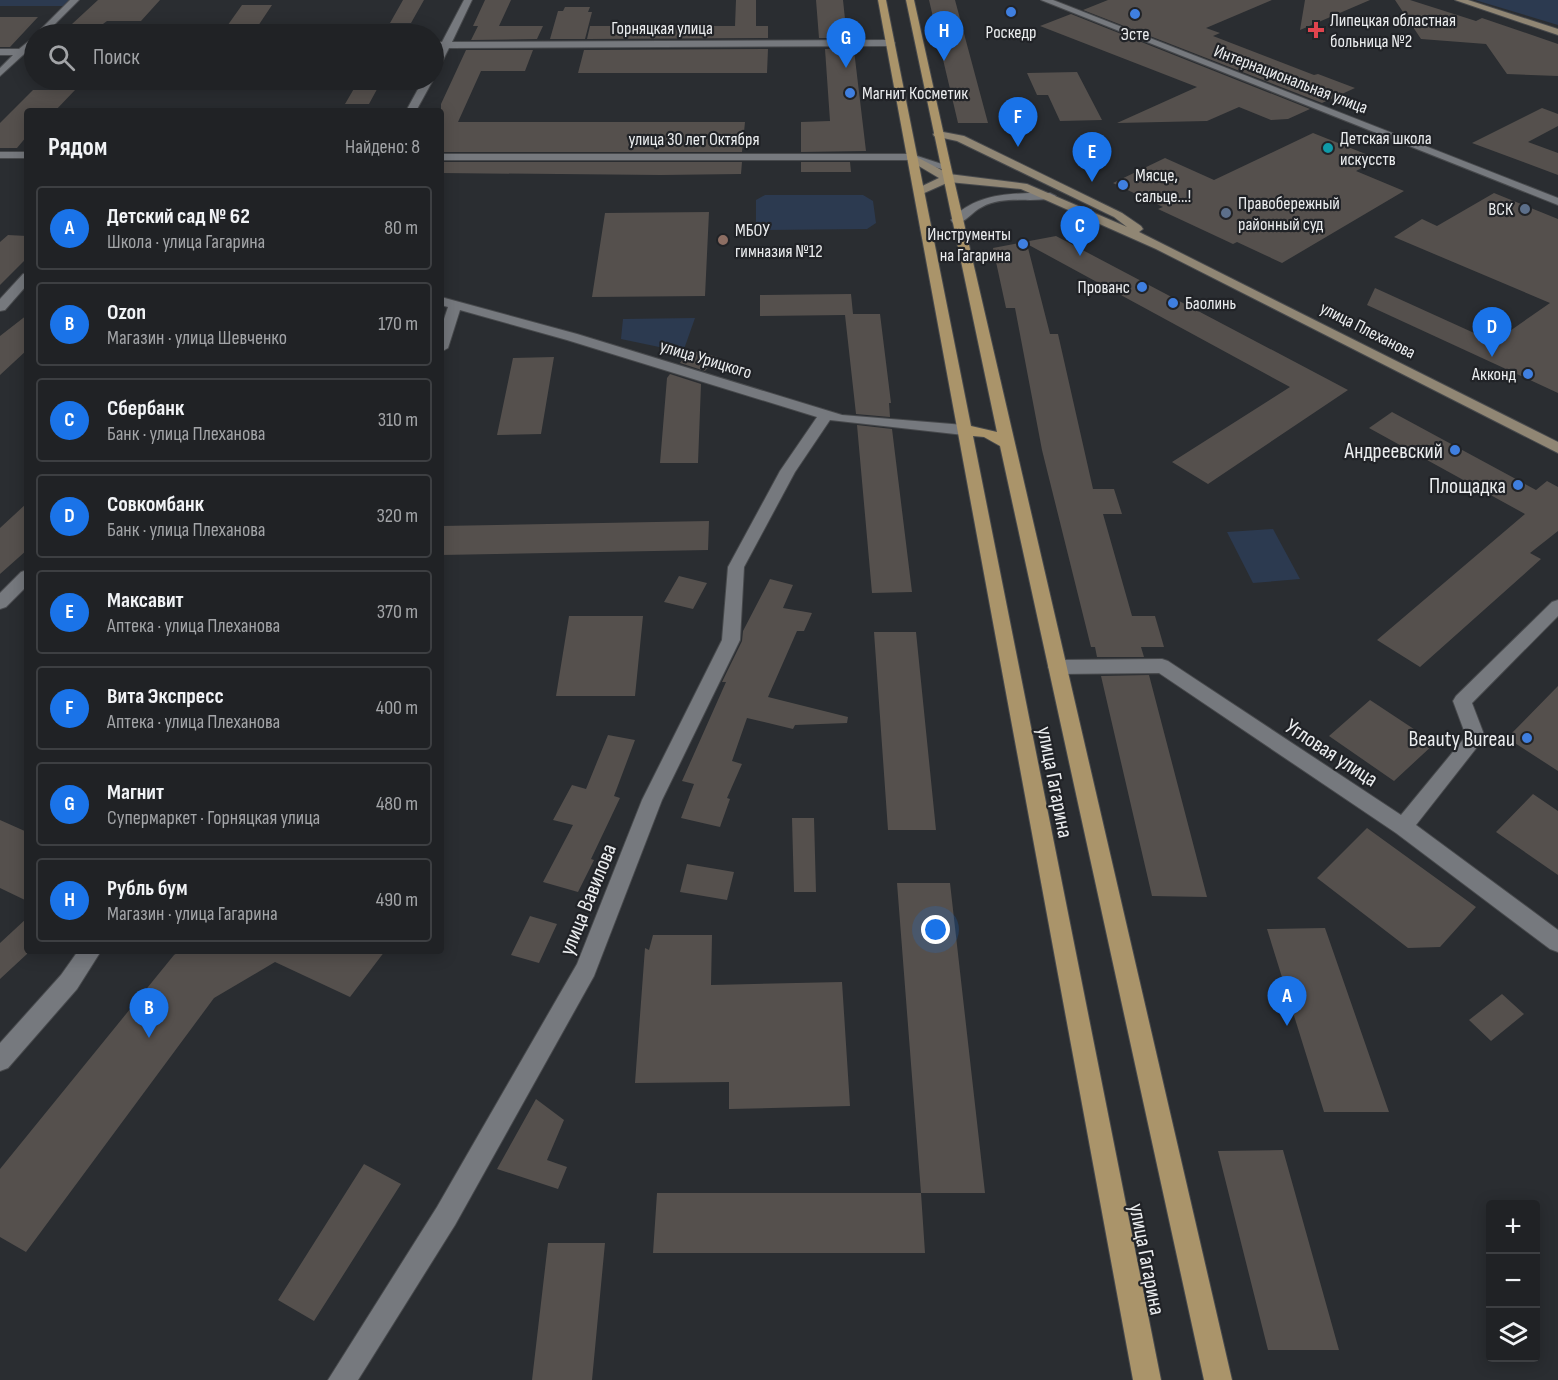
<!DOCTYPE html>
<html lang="ru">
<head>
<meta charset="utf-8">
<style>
	:root { --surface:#202225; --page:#2d2f32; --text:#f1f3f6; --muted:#a2a4a7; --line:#3d3f42; --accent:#1a73e8 }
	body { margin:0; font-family:"Sofia Sans Condensed",sans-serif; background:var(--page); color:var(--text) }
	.controls { position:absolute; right:18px; bottom:18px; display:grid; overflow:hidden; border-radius:6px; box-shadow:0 3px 15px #0003 }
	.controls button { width:54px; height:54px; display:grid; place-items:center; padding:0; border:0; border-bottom:2px solid var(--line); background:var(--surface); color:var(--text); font:30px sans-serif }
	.you { position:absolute; left:936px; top:930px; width:21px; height:21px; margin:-15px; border:4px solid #fff; border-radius:50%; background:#1a73e8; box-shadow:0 0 0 9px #1a73e833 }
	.badge { display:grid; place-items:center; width:39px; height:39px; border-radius:50%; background:var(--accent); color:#fff; font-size:20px; font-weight:700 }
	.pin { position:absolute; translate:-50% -50px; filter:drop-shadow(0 2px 3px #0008) }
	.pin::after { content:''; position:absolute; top:32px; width:21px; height:18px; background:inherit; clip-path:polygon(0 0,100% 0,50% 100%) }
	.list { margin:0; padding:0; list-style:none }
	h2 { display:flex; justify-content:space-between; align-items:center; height:78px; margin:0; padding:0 24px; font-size:26px }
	h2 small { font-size:20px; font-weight:400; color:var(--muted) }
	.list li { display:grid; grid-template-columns:39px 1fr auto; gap:18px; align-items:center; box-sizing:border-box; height:84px; margin:0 12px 12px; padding:0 12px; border:2px solid var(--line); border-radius:6px }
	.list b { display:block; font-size:22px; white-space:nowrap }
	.list p { margin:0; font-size:20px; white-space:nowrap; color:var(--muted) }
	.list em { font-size:20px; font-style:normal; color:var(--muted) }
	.icon { flex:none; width:33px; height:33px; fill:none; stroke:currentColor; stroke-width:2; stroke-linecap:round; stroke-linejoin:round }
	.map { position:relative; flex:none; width:1558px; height:1380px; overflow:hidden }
	.search { position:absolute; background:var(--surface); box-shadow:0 3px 15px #0003; left:24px; top:24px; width:420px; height:66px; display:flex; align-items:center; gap:15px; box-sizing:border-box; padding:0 21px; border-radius:33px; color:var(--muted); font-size:22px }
	.panel { position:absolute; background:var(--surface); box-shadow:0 3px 15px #0003; left:24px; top:108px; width:420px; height:846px; border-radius:6px }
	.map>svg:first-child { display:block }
	.green { fill:#2c3a50 }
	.building { fill:#55504d }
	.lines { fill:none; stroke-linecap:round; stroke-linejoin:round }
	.street-casing { stroke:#47494c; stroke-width:2 }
	.secondary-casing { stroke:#47494c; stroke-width:2 }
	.primary-casing { stroke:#47494c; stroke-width:2 }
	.street { fill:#76797e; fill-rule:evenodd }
	.secondary { fill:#908674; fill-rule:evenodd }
	.primary { fill:#aa946a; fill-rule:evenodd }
	.shop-dot { fill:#3f7fe0; stroke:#212327; stroke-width:2 }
	.health-dot { fill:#e0444e; stroke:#212327; stroke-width:2 }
	.culture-dot { fill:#0f9aa8; stroke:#212327; stroke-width:2 }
	.service-dot { fill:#5c6f8a; stroke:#212327; stroke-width:2 }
	.education-dot { fill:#8d6e63; stroke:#212327; stroke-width:2 }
	.labels { text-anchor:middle; stroke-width:4.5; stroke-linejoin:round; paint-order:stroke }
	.far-poi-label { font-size:18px; fill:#ebedef; stroke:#212327; text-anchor:start }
	.far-street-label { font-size:18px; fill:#ebedef; stroke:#212327 }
	.poi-label { font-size:22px; fill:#ebedef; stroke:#212327; text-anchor:end }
	.street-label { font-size:22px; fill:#ebedef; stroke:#212327 }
</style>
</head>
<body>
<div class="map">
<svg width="1558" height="1380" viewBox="0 0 1558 1380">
	<rect width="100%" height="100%" fill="#2a2d31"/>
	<path class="green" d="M0 0H71L65 6H0Z
		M1475 0H1558V25Z
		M765 195H863L873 201 876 223 867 229 765 230 756 224V200Z
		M695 318 683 352 621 339 623 319Z
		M1273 529 1300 579 1253 583 1227 532Z"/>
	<path class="building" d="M98 0H160L141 21H107L103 24H72Z
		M403 0H424L411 23H390Z
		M485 0H511L499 26H543L537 39 471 40 478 26H473Z
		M736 0H756V26H768V38L587 39 590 26H735Z
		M816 0H843L847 38H819Z
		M929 0H955L988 123H958Z
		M1108 0H1272L1206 28 1220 33 1213 36 1314 75 1318 74 1355 88 1322 103 1083 10Z
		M1305 0H1370L1300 30Z
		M1395 0H1410L1476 21 1482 18 1558 44V76L1507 74 1486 44 1421 39Z
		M242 5H272L256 29H225Z
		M565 7H590L588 12H592L585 39H550L558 11H563Z
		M1071 14 1310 109 1288 119 1271 120 1239 107 1207 121 1117 123 1197 87 1040 26Z
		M0 17H38L10 47H0Z
		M848 48 854 50 866 151 801 152V122L830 121 825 49Z
		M768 49 767 73H578L584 50Z
		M466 50H533L525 71H481L458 122H745L742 152H441V104Z
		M1077 72 1102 120 1060 121 1048 95H1037L1027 73Z
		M359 80H382L369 104H345Z
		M33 90H75L55 111H27V136L17 148H0V123Z
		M1542 108 1558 114V126L1528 142 1558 153V175L1472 143Z
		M1313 133 1378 159 1356 171 1404 191 1282 263 1237 242 1233 244 1158 209 1163 207 1113 183 1165 158 1214 180Z
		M441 162H742L741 174 661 175 441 173Z
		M801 162H850L851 172H801Z
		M1494 193 1558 219V393L1367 305 1375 288 1494 342 1550 303 1394 237 1422 219 1437 226Z
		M709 212 705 296 592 297 605 213Z
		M8 235 27 236V258L0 285V242Z
		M1056 236 1348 390 1208 484 1172 462 1290 387 1027 244 1050 334H1058L1093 489H1114L1122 514H1103L1132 616H1155L1164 647H1141L1144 657H1097L1095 647H1091L1042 450 1015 308H1006L993 248Z
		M851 294 853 314H880L891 403H889L890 417 856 414 845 315 760 316V295Z
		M27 315V350L0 375V336Z
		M690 350 717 357 705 371 680 363Z
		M554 357 541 434 497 435 513 358Z
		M670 374 701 384 698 463H660L667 378Z
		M1392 412 1536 490 1547 481 1558 487V531L1530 553 1541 559 1420 667 1377 640 1525 514 1369 428Z
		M857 425 892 429 912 592 872 593Z
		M27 503V550L0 574V528Z
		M709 521 708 550 441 555V526Z
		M679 576 707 583 693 609 664 602Z
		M770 579 793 585 783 608 812 613 804 631H797L768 697 848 717 847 723 795 725 793 729 747 718 732 761 742 764 727 798 730 799 720 827 681 818 694 784 682 781 726 682H722L742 641 743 631Z
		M569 616H643L635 696H556Z
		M874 632H916L936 830H888Z
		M1149 675 1207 897 1152 896 1101 676Z
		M1558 686V771L1507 738Z
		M1370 700 1435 743 1394 781 1329 736Z
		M608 735 635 740 614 796 620 798 591 859 594 860 578 892 543 882 573 825 553 820 572 785 586 789Z
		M1533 794 1558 811V875L1496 832Z
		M792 818H814L816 892H794Z
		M0 820 27 832V901L0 888Z
		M1367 828 1476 907 1440 947 1408 948 1317 878Z
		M687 864 734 872 727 900 680 892Z
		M897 883H950L985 1193H921Z
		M530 916 557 924 539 963 511 955Z
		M27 918V954L0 979V943Z
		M1325 928 1389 1112H1324L1267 929Z
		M653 935H712L711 985 842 982 850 1106 729 1109V1082L635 1083 645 948 649 950Z
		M180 951H385L350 997 275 962 214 998 26 1252 0 1237V1169L174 955Z
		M1502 994 1524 1014 1491 1041 1469 1020Z
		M536 1099 564 1120 547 1160 567 1167 558 1189 497 1169Z
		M1283 1150 1339 1350H1268L1218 1151Z
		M364 1164 401 1184 314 1321 278 1300Z
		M657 1193H921L925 1253H653Z
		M548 1243H605L592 1380H532Z"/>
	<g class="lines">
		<g class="street-casing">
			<path id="street" d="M70 0H79L45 34H36Z
				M464 0H472L452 42 890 40 895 43 890 46 449 48 439 68 434 71V59L439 48H434V42H442Z
				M1041 0H1053L1558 198V205Z
				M34 37V45L0 76V68L13 55H0V49H19Z
				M423 80H433L416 111H406Z
				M0 152H27V158H0Z
				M441 154H911L951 167 945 170 910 160H441Z
				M1050 193 1056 196 1054 198C1031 203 1004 195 982 207 971 212 965 225 953 223L951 220C976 192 1015 193 1050 193Z
				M27 273V285L5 310 0 311V299L23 274Z
				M441 297 577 334 842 415 964 425 971 430 964 435 830 420 795 472 744 567 740 640 662 800 594 976 455 1225 358 1380H328L437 1207 577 964 642 800 722 640 728 567 780 471 817 417 567 340 460 310 448 348 441 352V328L448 307 441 305Z
				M27 570V586L6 607 0 609V593L21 572Z
				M1558 600V616L1472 703 1485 737 1416 825 1558 930V952L1550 949 1396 833 1159 673 1057 674 1051 672 1048 667 1051 662 1057 660 1162 659 1168 661 1401 815 1466 736 1453 701 1456 696 1552 602Z
				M78 951H101L77 989 8 1068 0 1071V1043L61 975Z"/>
		</g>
		<g class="secondary-casing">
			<path id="secondary" d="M1455 0H1468L1558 29V35Z
				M938 131 964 136 1122 213 1141 226 1143 229 1139 232 1558 442V453L1156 249 1021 189 949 182 922 194H914V190L939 178 907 159V155L911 154 949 174 1027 184 1127 227 1114 217 957 141 934 136 933 134Z"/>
		</g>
		<g class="primary-casing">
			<path id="primary" d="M878 0H886L971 426 997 432 906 0H914L951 167 1232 1380H1204L1000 446 984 437 973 436 1161 1380H1133Z"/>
		</g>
		<use href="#street" class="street"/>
		<use href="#secondary" class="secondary"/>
		<use href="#primary" class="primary"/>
	</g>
	<g class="shop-dot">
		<circle cx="1011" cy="12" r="6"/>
		<circle cx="1135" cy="14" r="6"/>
		<circle cx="850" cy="93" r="6"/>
		<circle cx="1123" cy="185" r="6"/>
		<circle cx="1023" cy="244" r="6"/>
		<circle cx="1142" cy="287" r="6"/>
		<circle cx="1173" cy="303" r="6"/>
		<circle cx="1528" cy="374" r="6"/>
		<circle cx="1455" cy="450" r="6"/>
		<circle cx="1518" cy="485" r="6"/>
		<circle cx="1527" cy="738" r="6"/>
	</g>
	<path class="health-dot" d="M1313 21h6v6h6v6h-6v6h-6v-6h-6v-6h6z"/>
	<circle class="culture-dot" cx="1328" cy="148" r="6"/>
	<g class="service-dot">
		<circle cx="1525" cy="209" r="6"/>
		<circle cx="1226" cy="213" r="6"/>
	</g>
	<circle class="education-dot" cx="723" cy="240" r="6"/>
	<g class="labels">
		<g class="far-poi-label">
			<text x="1330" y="26">Липецкая областная<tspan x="1330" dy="21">больница №2</tspan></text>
			<text x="1011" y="38" text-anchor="middle">Роскедр</text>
			<text x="1135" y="40" text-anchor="middle">Эсте</text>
			<text x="862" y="99">Магнит Косметик</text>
			<text x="1340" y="144">Детская школа<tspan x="1340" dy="21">искусств</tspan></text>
			<text x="1135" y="181">Мясце,<tspan x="1135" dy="21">сальце...!</tspan></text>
			<text x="1238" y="209">Правобережный<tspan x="1238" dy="21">районный суд</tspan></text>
			<text x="1513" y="215" text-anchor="end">ВСК</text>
			<text x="735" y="236">МБОУ<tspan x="735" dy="21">гимназия №12</tspan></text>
			<text x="1011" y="240" text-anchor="end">Инструменты<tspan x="1011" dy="21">на Гагарина</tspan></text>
			<text x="1130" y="293" text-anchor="end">Прованс</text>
			<text x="1185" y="309">Баолинь</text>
			<text x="1516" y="380" text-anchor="end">Акконд</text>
		</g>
		<g class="far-street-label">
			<text x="662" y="34">Горняцкая улица</text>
			<text transform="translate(1291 79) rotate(21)" y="6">Интернациональная улица</text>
			<text x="694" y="145">улица 30 лет Октября</text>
			<text transform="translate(1368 330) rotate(27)" y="6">улица Плеханова</text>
			<text transform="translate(706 359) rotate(17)" y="6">улица Урицкого</text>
		</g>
		<g class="poi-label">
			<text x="1443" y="458">Андреевский</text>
			<text x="1506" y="493">Площадка</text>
			<text x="1515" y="746">Beauty Bureau</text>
		</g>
		<g class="street-label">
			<text transform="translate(1332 752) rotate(33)" y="8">Угловая улица</text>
			<text transform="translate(1056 782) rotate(79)" y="8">улица Гагарина</text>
			<text transform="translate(587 899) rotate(-68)" y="8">улица Вавилова</text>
			<text transform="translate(1148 1259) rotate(79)" y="8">улица Гагарина</text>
		</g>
	</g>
</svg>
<div class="controls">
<button>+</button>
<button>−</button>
<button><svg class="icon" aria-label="layers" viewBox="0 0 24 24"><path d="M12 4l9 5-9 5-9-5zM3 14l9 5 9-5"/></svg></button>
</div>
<div class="you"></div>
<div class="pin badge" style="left:1287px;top:1026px">A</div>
<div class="pin badge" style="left:149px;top:1038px">B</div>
<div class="pin badge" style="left:1080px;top:256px">C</div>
<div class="pin badge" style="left:1492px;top:357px">D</div>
<div class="pin badge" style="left:1092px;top:182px">E</div>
<div class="pin badge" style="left:1018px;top:147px">F</div>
<div class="pin badge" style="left:846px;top:68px">G</div>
<div class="pin badge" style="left:944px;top:61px">H</div>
<div class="search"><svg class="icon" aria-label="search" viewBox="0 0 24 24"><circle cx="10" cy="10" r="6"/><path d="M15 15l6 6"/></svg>Поиск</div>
<section class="panel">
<h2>Рядом<small>Найдено: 8</small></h2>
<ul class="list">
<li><span class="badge">A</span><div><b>Детский сад № 62</b><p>Школа · улица Гагарина</p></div><em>80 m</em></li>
<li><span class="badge">B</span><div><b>Ozon</b><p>Магазин · улица Шевченко</p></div><em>170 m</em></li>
<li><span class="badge">C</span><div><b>Сбербанк</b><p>Банк · улица Плеханова</p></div><em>310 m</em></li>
<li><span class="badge">D</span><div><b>Совкомбанк</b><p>Банк · улица Плеханова</p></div><em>320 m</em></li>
<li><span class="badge">E</span><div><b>Максавит</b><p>Аптека · улица Плеханова</p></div><em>370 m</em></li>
<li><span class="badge">F</span><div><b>Вита Экспресс</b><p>Аптека · улица Плеханова</p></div><em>400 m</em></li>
<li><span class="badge">G</span><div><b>Магнит</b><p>Супермаркет · Горняцкая улица</p></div><em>480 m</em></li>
<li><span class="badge">H</span><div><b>Рубль бум</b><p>Магазин · улица Гагарина</p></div><em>490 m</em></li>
</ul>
</section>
</div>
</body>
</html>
